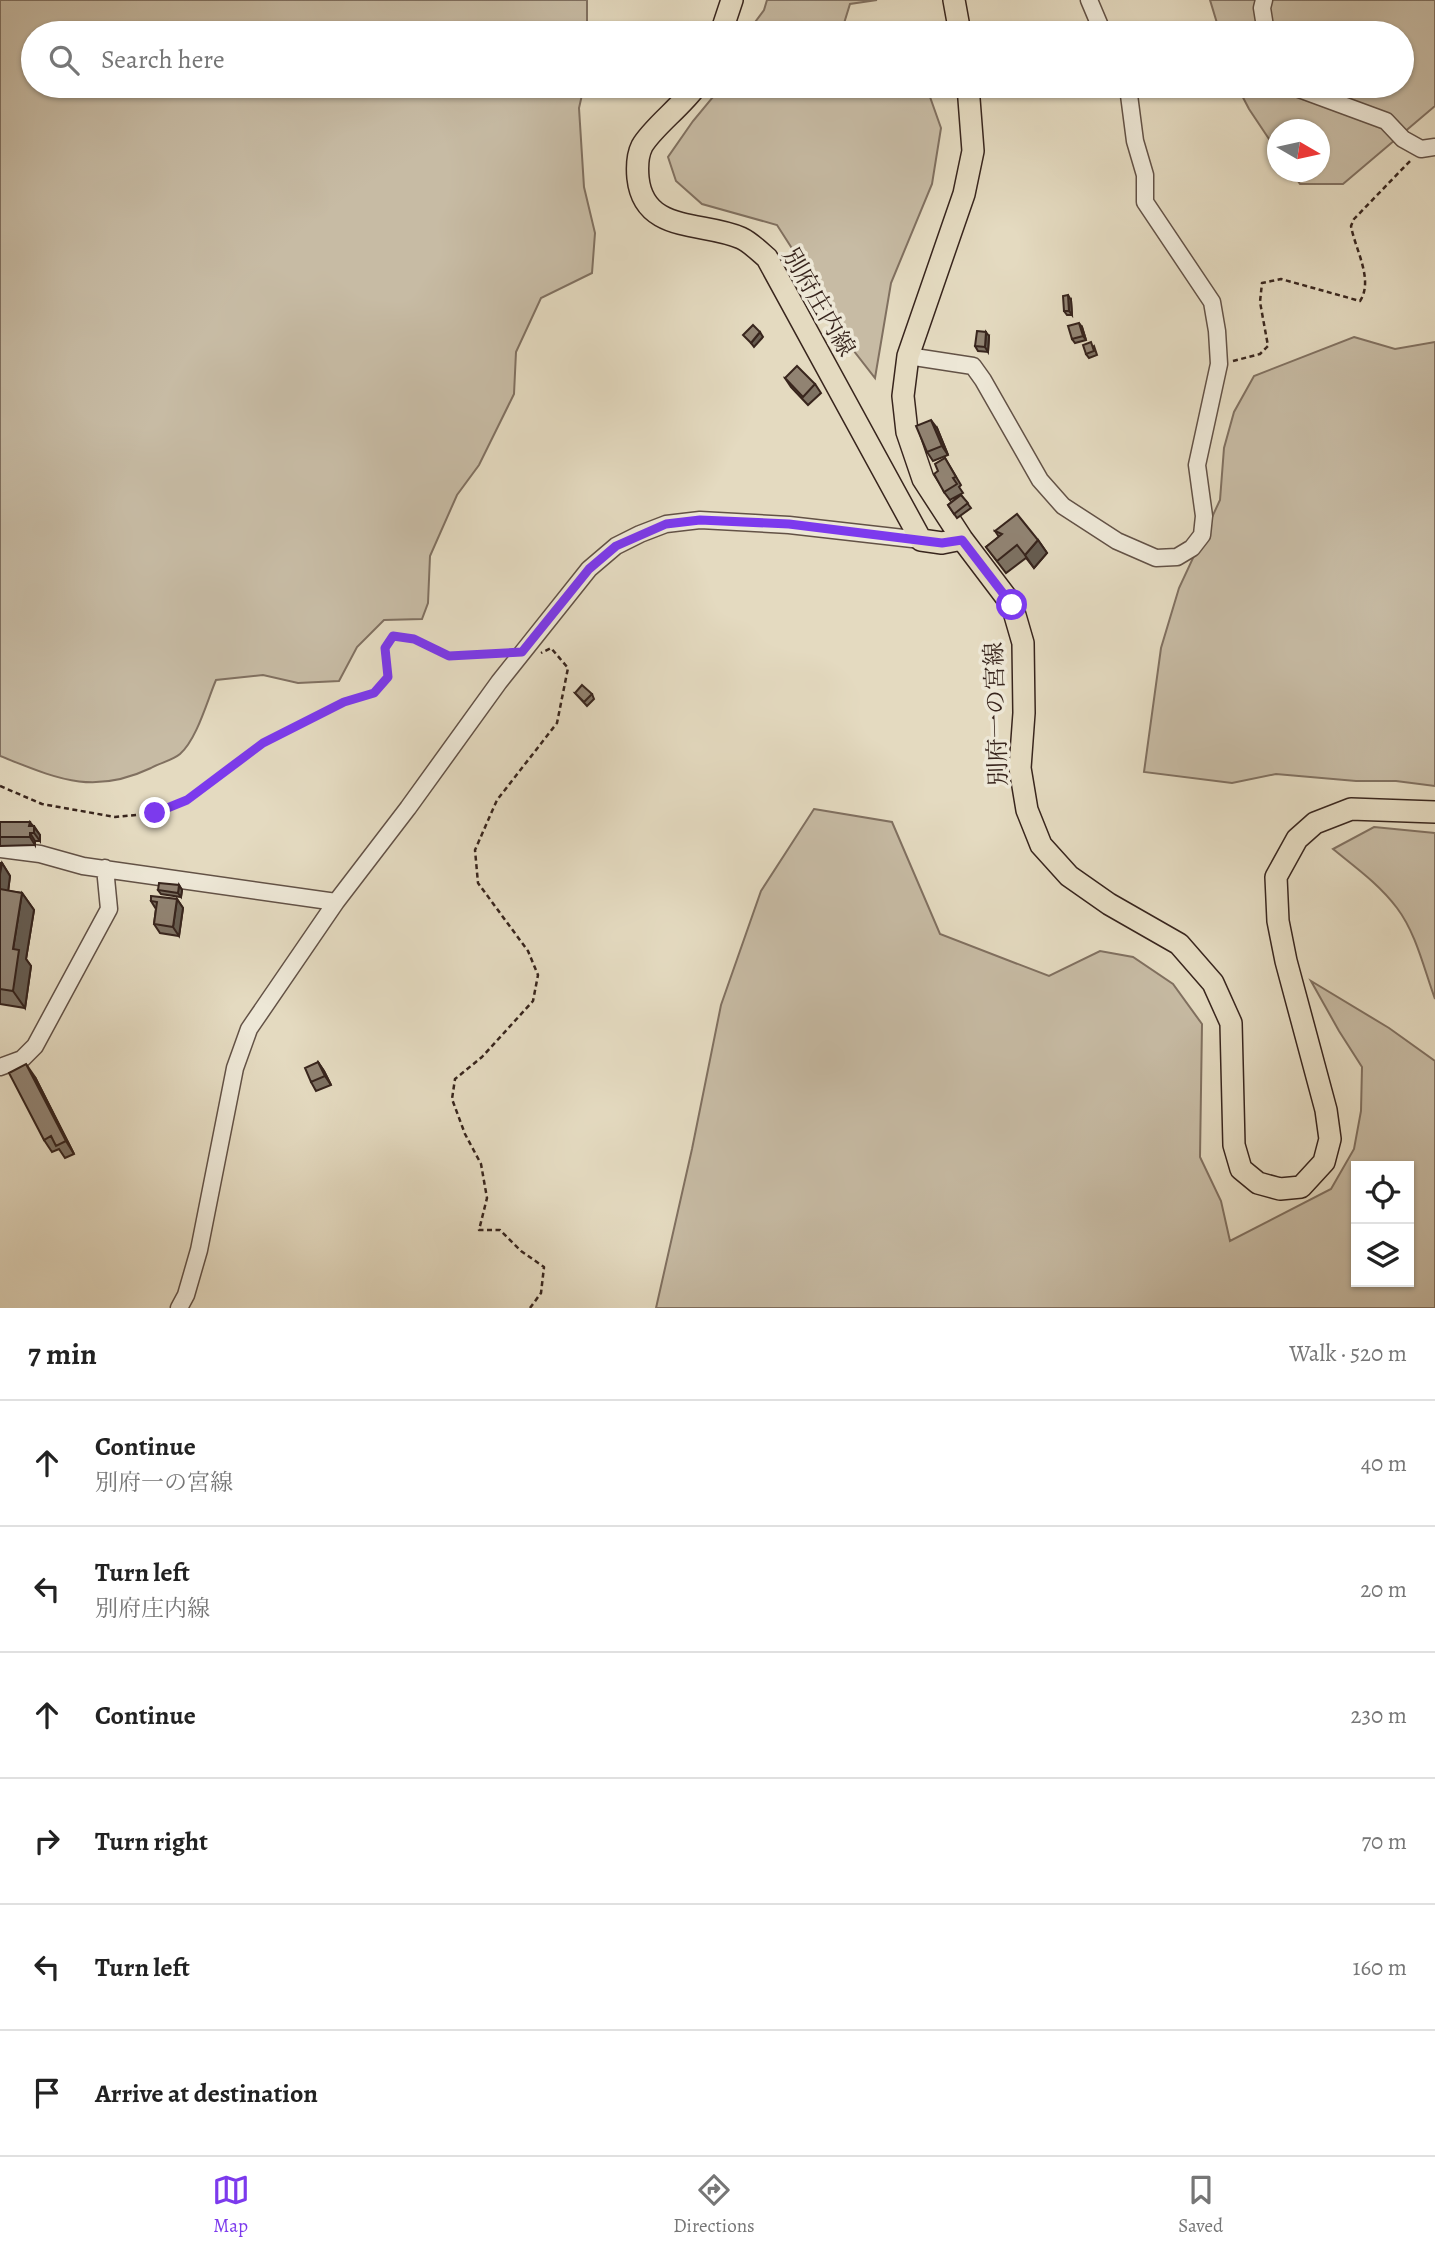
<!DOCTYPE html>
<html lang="en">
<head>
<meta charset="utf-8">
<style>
	:root { --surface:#fff; --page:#f6f6f6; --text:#222; --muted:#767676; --line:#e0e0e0; --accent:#7c3aed }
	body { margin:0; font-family:Alegreya,"Noto Serif JP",serif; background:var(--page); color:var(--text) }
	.controls { position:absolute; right:21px; bottom:21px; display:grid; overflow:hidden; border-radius:0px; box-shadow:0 2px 5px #0004 }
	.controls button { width:63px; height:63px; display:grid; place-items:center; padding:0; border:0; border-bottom:2px solid var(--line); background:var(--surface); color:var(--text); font:35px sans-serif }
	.compass { position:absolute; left:1267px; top:119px; width:63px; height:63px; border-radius:50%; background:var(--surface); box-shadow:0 2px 5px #0004; rotate:99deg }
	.stop { position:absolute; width:21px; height:21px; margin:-16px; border:5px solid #7c3aed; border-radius:50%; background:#fff }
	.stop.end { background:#7c3aed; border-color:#fff; box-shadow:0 2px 7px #0008 }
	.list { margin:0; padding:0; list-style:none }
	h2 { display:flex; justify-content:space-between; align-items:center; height:91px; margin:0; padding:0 28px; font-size:30px }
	h2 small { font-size:23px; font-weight:400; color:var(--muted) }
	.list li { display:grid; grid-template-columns:46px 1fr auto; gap:21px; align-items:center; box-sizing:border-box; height:126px; padding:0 28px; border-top:2px solid var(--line) }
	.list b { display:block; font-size:26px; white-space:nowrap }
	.list p { margin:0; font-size:23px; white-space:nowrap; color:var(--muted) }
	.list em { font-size:23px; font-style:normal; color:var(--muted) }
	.icon { flex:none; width:38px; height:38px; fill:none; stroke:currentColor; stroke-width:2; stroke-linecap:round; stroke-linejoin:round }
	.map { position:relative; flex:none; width:1435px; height:1308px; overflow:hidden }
	.search { position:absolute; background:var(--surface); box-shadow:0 2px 5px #0004; left:21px; right:21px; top:21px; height:77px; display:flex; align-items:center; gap:18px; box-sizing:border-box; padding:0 24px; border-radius:38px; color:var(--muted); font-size:26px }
	.sheet { height:847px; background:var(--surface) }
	nav { display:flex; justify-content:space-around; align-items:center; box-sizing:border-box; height:98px; border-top:2px solid var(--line); background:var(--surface); font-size:19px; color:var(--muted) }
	nav a { display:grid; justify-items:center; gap:4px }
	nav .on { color:var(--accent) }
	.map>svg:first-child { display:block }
	.green { fill:#c7bba4; stroke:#807060; stroke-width:2; fill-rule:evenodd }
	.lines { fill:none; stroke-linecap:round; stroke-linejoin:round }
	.minor-casing { stroke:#635246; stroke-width:19 }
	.major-casing { stroke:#38251d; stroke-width:24 }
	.path { stroke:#38251d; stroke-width:2.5; stroke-dasharray:5 3.5; stroke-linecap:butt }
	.minor { stroke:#ede7d6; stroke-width:16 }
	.major { stroke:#e4dac0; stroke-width:21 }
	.wall { fill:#7d7162; stroke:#38251d; stroke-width:2 }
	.shaded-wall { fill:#665c50; stroke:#38251d; stroke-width:2 }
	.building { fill:#918372; stroke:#38251d; stroke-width:2 }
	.route { stroke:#7c3aed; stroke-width:9 }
	.labels { text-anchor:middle; stroke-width:7; stroke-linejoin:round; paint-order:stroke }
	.street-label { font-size:24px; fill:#38251d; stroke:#ede7d6 }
</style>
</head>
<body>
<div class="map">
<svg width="1435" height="1308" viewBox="0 0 1435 1308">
	<rect width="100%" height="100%" fill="#e4dac0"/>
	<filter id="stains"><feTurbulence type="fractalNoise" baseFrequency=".00286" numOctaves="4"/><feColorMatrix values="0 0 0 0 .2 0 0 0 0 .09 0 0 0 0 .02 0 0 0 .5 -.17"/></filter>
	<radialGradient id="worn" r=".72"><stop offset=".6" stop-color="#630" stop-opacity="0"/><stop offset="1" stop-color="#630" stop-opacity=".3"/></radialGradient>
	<path class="green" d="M0 0H587V33H33V86H584L579 108 584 187 595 233 592 273 541 298 516 352 514 394 479 465 457 495 430 556 428 603 422 619 384 620 357 647 339 681 298 683 263 675 216 680C207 701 197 739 180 754 173 760 160 763 151 768 92 796 56 778 0 756Z
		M767 0H877L850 4 841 33H747L764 10Z
		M1210 0H1435V106L1343 184H1300L1292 172H1320V130H1278L1277 151 1249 109 1237 86H1402V33H1220Z
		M722 86H846L903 96 930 97 941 128 932 184 891 283 875 378 843 337 793 250 777 225 702 204 676 181 668 157 693 121Z
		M1354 337 1395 349 1435 342V786L1396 781H1356L1276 774 1232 783 1144 772 1161 648 1179 588 1220 500 1224 448 1234 412 1254 376Z
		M814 809 892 822 940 934 1049 976 1100 951 1133 957 1173 984 1202 1024 1200 1157 1221 1201 1230 1241 1331 1189 1354 1149 1361 1111 1362 1067 1339 1031 1311 981 1389 1028 1435 1061V1308H656L692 1149 721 1005 761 891ZM1356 1166H1409V1282H1356Z
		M1374 827 1435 833V999C1424 969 1416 933 1397 908 1379 884 1355 867 1333 849Z"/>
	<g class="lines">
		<g class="minor-casing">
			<path id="minor" d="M1089 0 1103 33
				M1264 0 1262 8 1266 33
				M1291 86 1386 121 1403 139 1421 149 1435 147
				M908 356 973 366 983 380 1040 480 1063 506 1117 541 1156 558 1177 557 1192 548 1202 535 1204 516 1197 465 1219 364 1217 331 1212 302 1145 202V175L1135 141 1129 95 1125 86
				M0 849 40 854 83 866 336 902
				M0 1067 22 1059 35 1046 109 909 105 868
				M179 1308 186 1295 199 1250 235 1068 249 1029 336 902 408 808 499 682 589 569 616 546 640 534 666 524 700 520 789 525 921 540"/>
		</g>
		<g class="major-casing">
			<path id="major" d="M954 0 960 33
				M721 33 732 0
				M696 86C682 106 652 128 642 146 637 156 637 167 638 178 644 234 703 221 741 238 750 242 759 251 767 258L921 540 942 543 962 539
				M968 86 973 151 964 194 908 356 903 396 907 432 923 479 962 539 1012 605 1023 643 1024 713 1020 768 1027 810 1041 845 1069 876 1109 904 1179 944 1213 983 1231 1023 1234 1145 1241 1169 1258 1183 1280 1189 1301 1187 1324 1162 1330 1139 1326 1110 1286 961 1278 921 1276 877 1297 839 1315 823 1351 809 1435 812"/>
		</g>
		<path class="path" d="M1233 361 1260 354 1268 346 1260 302 1262 283 1281 279 1360 301C1374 280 1355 249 1351 226L1354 219 1411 160
			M0 786 42 804 115 817 155 813 187 800 263 743 344 702 374 693 388 677 385 647 393 637 414 639 449 656 504 652
			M530 1308 541 1293 544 1267 521 1251 500 1230H479L487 1198 481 1164 465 1134 452 1099 455 1079 482 1057 533 1001 538 975 528 951 478 883 475 850 497 800 557 723 568 668 551 648 541 653"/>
		<use href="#minor" class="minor"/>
		<use href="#major" class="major"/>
	</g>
	<path class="wall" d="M1071 300 1072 315H1067L1064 311Z
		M1082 327 1086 340 1075 343 1072 339Z
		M989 336 988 352 978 351 975 346Z
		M1094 346 1097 355 1089 358 1086 354Z
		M785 378 815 384 821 393 808 405 791 387Z
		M937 428 948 455 933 461 927 452Z
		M945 458 961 485 959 487 963 493 950 500 944 492 938 471Z
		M961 495 971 508 957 518 948 505Z
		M995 531 1038 540 1047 553 1034 568 1026 558 1006 573 986 547 999 537Z
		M575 693 592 694 594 699 587 706Z
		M0 822 34 826 40 835V841H35V845L0 846Z
		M0 863H2L10 876 8 891 22 893 34 910 26 959 31 966 25 1008 0 1004Z
		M179 885 182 890 181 897 161 894 158 890Z
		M177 899 183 908 179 936 160 933 154 924 156 909 151 901Z
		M318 1062 324 1071 331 1085 316 1091 311 1082Z
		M35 1077 74 1154 65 1158 59 1149 52 1152 44 1140Z"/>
	<path class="shaded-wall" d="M1068 295 1071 300 1072 315 1069 311Z
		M1079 323 1082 327 1086 340 1083 336Z
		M760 332 763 337 754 347 751 343Z
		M986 332 989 336 988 352 985 347Z
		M931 420 937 428 948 455 942 446Z
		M1038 540 1047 553 1034 568 1025 555Z
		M30 822 40 835V841L29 826Z
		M30 833 35 841V845L30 837Z
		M2 863 10 876 7 900 0 890V874Z
		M179 885 182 890 181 897 178 893Z
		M22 893 34 910 26 959 31 966 25 1008 13 991V949Z
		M177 899 183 908 179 936 173 927Z
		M318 1062 324 1071 331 1085 325 1076Z
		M26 1064 35 1077 74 1154 66 1141Z"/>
	<path class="building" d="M1068 295 1069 311H1064L1063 296Z
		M1079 323 1083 336 1072 339 1068 326Z
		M753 325 760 332 751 343 743 335Z
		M977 331 986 332 985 347 975 346Z
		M1091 342 1094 351 1086 354 1083 345Z
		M797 366 815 384 803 397 785 378Z
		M931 420 942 446 927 452 916 426Z
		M945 458 956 477 953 478 957 484 944 492 934 474 938 471 935 464Z
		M961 495 968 503 954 514 948 505Z
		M1017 514 1038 540 1025 555 1017 545 997 561 986 547 1002 534 995 531Z
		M582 685 592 694 584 702 575 693Z
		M0 822H30L29 826H34V833H30V837H0Z
		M159 883 179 885 178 893 158 890Z
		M0 889 22 893 13 949 19 950 13 991 0 989Z
		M151 896 177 899 173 927 154 924 157 902 151 901Z
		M318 1062 325 1076 311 1082 305 1068Z
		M26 1064 66 1141 56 1146 51 1136 44 1140 9 1073Z"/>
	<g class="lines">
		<path class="route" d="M155 813 187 800 263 743 344 702 374 693 388 677 385 648 393 636 414 639 449 656 522 652 589 569 616 546 666 524 700 520 789 524 942 543 962 540 1012 605"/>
	</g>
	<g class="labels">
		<g class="street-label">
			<text transform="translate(819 302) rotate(60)" y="8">別府庄内線</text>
			<text transform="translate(996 714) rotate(-92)" y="8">別府一の宮線</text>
		</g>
	</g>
	<rect width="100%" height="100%" filter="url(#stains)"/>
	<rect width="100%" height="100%" fill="url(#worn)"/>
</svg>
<div class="controls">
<button><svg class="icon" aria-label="locate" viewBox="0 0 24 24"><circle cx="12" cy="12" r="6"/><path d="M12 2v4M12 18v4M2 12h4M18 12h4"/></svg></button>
<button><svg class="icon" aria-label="layers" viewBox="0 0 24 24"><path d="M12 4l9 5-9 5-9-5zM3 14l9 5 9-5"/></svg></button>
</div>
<svg class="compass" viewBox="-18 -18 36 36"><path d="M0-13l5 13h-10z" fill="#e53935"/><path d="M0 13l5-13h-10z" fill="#767676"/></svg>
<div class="stop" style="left:1012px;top:605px"></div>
<div class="stop end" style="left:155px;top:813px"></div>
<div class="search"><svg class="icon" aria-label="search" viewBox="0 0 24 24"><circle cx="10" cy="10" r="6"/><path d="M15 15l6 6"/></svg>Search here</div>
</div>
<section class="sheet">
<h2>7 min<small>Walk · 520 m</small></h2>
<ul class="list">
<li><svg class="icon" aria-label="ahead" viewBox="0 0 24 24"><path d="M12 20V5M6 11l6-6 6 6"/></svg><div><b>Continue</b><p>別府一の宮線</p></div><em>40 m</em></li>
<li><svg class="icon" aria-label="left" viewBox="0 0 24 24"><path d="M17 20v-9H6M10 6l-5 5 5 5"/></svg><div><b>Turn left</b><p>別府庄内線</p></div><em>20 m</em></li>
<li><svg class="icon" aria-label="ahead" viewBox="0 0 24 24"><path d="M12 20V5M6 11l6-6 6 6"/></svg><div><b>Continue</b></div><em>230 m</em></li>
<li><svg class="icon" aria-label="right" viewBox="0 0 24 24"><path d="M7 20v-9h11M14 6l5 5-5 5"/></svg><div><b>Turn right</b></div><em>70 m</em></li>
<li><svg class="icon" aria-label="left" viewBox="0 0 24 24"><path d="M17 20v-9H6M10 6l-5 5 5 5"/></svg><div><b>Turn left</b></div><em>160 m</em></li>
<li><svg class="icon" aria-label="arrive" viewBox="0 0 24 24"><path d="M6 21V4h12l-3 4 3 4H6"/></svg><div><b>Arrive at destination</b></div></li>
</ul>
</section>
<nav>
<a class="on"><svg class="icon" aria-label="map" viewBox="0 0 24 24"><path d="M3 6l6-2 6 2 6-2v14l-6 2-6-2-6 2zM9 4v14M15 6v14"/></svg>Map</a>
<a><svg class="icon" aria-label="directions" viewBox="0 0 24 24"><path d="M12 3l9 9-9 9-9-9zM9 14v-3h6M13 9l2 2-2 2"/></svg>Directions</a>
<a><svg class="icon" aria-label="saved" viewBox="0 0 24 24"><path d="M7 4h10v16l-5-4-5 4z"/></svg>Saved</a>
</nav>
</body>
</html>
